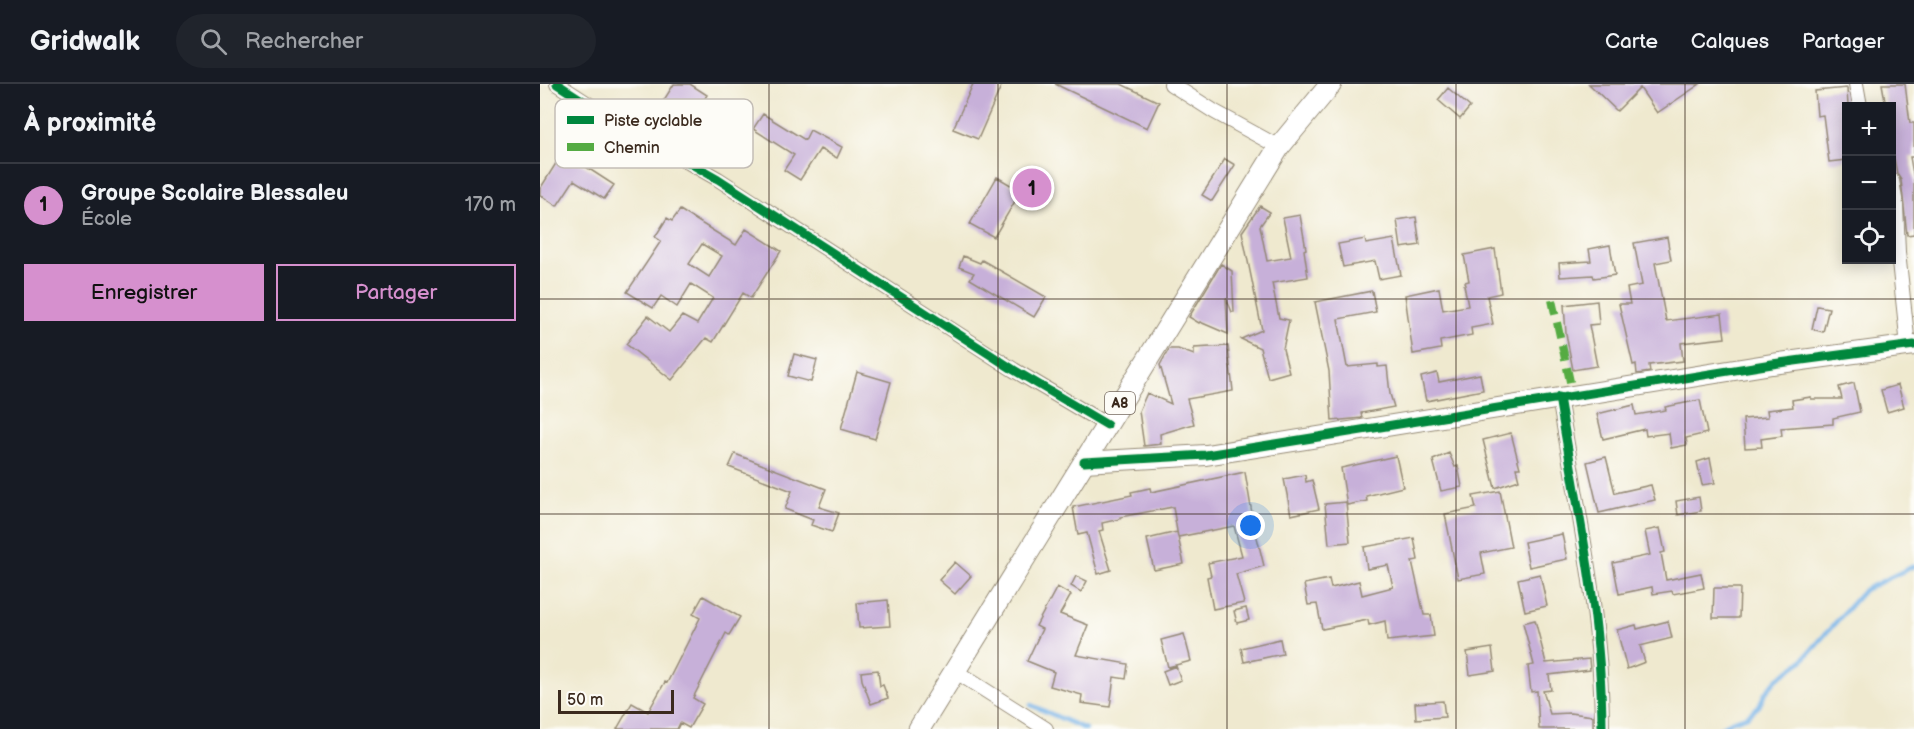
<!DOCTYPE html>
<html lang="fr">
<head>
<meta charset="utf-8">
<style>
	:root { --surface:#171b24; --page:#20242c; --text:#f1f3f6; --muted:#9ea1a6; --line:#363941; --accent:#d690ce }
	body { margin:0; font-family:"Balsamiq Sans",sans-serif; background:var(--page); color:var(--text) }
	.controls { position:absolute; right:18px; top:18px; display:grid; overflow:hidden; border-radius:0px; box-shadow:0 3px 15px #0003 }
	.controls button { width:54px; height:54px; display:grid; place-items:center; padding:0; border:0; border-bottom:2px solid var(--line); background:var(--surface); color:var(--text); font:30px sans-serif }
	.scale { position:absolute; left:18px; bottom:15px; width:116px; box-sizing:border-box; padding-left:6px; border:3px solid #3b2a1e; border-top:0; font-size:16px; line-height:21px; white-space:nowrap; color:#3b2a1e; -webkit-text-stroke:4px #fdfcf7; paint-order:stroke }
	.you { position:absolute; left:711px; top:442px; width:21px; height:21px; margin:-15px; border:4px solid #fff; border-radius:50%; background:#1a73e8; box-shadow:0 0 0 9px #1a73e833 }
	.badge { display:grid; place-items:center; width:39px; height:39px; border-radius:50%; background:var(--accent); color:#111; font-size:20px; font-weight:700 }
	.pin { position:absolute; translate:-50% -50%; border:3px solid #fff; box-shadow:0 2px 6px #0006 }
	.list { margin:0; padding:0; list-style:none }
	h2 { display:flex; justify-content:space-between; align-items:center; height:78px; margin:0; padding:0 24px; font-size:26px }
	h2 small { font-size:20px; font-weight:400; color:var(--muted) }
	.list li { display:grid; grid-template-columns:39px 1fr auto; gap:18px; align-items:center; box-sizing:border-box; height:84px; padding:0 24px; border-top:2px solid var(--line) }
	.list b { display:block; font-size:22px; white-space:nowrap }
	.list p { margin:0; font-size:20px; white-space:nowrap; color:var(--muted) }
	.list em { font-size:20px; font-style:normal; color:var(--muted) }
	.actions { display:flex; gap:12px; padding:18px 24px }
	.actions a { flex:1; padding:14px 0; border:2px solid var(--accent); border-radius:0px; text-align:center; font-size:21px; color:var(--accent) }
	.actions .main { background:var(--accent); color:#111 }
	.icon { flex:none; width:33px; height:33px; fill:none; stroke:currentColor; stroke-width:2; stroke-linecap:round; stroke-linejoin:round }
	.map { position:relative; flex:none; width:1374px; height:645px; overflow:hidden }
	header { display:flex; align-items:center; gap:36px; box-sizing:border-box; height:84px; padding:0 30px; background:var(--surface); border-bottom:2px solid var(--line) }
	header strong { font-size:28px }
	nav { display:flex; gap:33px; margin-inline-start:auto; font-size:21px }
	.search { width:420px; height:54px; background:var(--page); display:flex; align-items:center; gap:15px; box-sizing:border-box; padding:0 21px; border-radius:33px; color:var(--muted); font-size:22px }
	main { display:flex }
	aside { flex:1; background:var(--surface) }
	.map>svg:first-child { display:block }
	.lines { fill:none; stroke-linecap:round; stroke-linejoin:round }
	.stream { stroke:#76b3e8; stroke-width:4.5 }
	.building { fill:#c7b0d9; fill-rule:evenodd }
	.street-casing { stroke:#958a76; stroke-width:16 }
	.secondary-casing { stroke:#958a76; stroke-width:22 }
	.primary-casing { stroke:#958a76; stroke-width:23 }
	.street { stroke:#fff; stroke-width:14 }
	.secondary { stroke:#fff; stroke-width:20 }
	.primary { stroke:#fff; stroke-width:21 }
	.quiet { stroke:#55ab43; stroke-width:8; stroke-dasharray:15 8; stroke-linecap:butt }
	.cycleway-casing { stroke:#fdfcf7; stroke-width:13 }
	.cycleway { stroke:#00873e; stroke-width:9 }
	.grid { fill:none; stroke:#3b2a1e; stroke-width:1.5; stroke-opacity:0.55 }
	.labels { text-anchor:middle; stroke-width:4.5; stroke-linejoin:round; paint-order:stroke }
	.shield { fill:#fdfcf7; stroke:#75695f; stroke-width:1.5 }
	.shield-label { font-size:14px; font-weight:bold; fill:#3b2a1e }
	.key { fill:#fdfcf7; stroke:#c3bdb6; stroke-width:1.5 }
	.key-label { font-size:16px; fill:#3b2a1e }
</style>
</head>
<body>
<header>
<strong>Gridwalk</strong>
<div class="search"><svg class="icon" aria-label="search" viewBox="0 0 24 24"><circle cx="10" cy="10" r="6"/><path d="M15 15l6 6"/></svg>Rechercher</div>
<nav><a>Carte</a><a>Calques</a><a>Partager</a></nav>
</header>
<main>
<aside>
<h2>À proximité<small></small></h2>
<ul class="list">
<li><span class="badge">1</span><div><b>Groupe Scolaire Blessaleu</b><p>École</p></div><em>170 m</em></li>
</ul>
<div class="actions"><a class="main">Enregistrer</a><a>Partager</a></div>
</aside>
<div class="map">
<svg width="1374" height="645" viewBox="0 0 1374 645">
	<rect width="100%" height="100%" fill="#fdfcf7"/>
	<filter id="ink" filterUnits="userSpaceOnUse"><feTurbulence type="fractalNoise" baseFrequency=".0167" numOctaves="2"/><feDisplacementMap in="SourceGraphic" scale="12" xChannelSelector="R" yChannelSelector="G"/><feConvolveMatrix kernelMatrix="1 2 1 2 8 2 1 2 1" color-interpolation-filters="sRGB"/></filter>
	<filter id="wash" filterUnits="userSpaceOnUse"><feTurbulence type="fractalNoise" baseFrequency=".008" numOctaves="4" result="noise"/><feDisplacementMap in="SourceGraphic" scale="24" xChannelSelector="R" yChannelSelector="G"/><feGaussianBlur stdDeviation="1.35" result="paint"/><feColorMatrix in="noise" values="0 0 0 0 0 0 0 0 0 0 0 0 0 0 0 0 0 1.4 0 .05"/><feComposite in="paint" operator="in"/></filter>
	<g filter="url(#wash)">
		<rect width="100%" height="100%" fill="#efe9cf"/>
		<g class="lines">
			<path class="stream" d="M491 621 545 645
				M1179 645 1192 637 1207 632 1219 622 1225 609 1237 595 1261 578 1324 506 1374 482"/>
		</g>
		<g id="blocks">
			<path class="building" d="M134 0H150L167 11 146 45 117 27Z
				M433 0H462L438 55 413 45Z
				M515 0H581L619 18 607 44Z
				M1049 0H1160L1117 29 1100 4 1077 27Z
				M1342 0H1365L1370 39H1374V73H1370L1374 96V150L1367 151 1361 96 1357 90 1354 74 1352 75V22H1346Z
				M908 4 930 23 920 35 898 16Z
				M1307 4 1308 22H1306V76L1289 78 1283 31 1277 32 1275 7Z
				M223 30 265 56 270 46 302 63 297 74 280 65 260 96 244 86 254 71 213 45Z
				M23 68 74 101 64 115 34 96 17 122 0 111V105Z
				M685 75 695 81 672 117 662 111Z
				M457 93 481 107 454 153 430 140Z
				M720 122 730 128 720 142 727 177 751 173 743 134 760 131 766 165 764 166 768 193 732 199 739 234 749 236 743 265 749 288 728 294 720 264 701 255 722 246 702 148Z
				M140 126 196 161 206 145 241 167 211 214 203 209 173 258 166 254 132 296 86 260 108 232 129 248 142 232 157 240 173 214 151 200 137 223 121 212 113 224 87 208 121 157 115 153 127 134 132 137ZM162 160 182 172 169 193 149 180Z
				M876 133 880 161 861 164 857 136Z
				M1127 153 1131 176 1115 179 1126 237 1182 230 1185 254 1141 259 1143 277 1109 281 1110 288 1097 290 1096 280 1093 281 1079 220H1090L1087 204 1102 201 1094 159Z
				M825 155 826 160 854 155 861 191 839 195 835 177 803 183 798 160Z
				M1070 161 1075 191 1054 194 1053 191 1020 193 1019 179 1051 177 1049 165Z
				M955 165 961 209 947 212 953 240 931 244 932 251 900 257 901 265 873 270 865 211 899 204 903 226 928 222 924 201H926L925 198 929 197 924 171Z
				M423 172 440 179 442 176 506 213 494 233 430 195 434 189 419 183Z
				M681 180 692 187 694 228H692L686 214 688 250 660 238 659 239 649 233Z
				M832 207 836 228 798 235 807 283 838 280V283L847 282 850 310 854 323 821 329 822 334 792 337 789 287 775 218Z
				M1057 217 1059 240 1049 241 1057 282 1033 286 1026 250 1024 221Z
				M1277 222 1289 224 1283 248 1272 245Z
				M688 262 693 307 647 315 654 340 620 350 621 360 604 362 599 327 607 309 631 320 620 281 629 265H638L654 271V264Z
				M254 270 277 276 271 298 248 292Z
				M317 288 351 298 335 355 301 345Z
				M897 289 899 298 940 290 943 306 886 317 881 293Z
				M1314 299 1320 328 1293 334V340L1241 344 1242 352 1221 355 1222 363 1205 364 1203 335 1228 333 1227 326 1253 323 1252 316 1271 313V315H1302L1299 303Z
				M1358 301 1364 323 1347 328 1341 306Z
				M1160 316 1167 349 1146 354 1147 361 1131 364 1129 349 1106 352 1105 345 1063 355 1057 330 1094 321 1096 331 1126 326 1125 323Z
				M971 349 980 384H976L979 396 955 404 943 356Z
				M909 369 915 383 918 382 922 403 901 407 893 376Z
				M195 370 286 405 279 423 299 429 292 448 271 441 273 436 245 425 252 407 189 383Z
				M856 372 863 403 826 412 827 417 807 421 801 384Z
				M1066 373 1075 409 1111 401 1115 416 1059 429 1047 378Z
				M1170 374 1175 399 1162 401 1157 378Z
				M705 388 714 441 724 482 696 490 704 519 673 525 667 493 671 492 668 479 702 472 694 442 638 453 633 423 580 433V435L562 439 563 446 559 447 571 486 558 490 547 449 538 451 533 423 592 411 591 408 610 404 611 408Z
				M765 391 766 398 772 396 779 425 751 431 744 395Z
				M960 407 971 463 941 469 945 490 918 495 905 430 936 424 933 412Z
				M1159 413 1161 427 1138 431 1136 417Z
				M806 418 810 458 789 460 785 420Z
				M1120 444 1125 468 1121 469 1126 496 1161 489 1164 504 1133 510 1132 507 1113 510 1112 503 1079 510 1073 479 1110 471 1105 447Z
				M637 448 644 480 614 486 607 455Z
				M1022 450 1027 475 989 483 984 458Z
				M874 454 878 476 872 477 884 531H891L894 552 847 557 845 537 829 541 828 536 782 545 777 520 768 521 764 500 789 495 791 504 819 497 822 511 853 503 848 481 827 485 824 463Z
				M415 478 431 492 415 510 399 496Z
				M1000 490 1007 522 985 527 978 495Z
				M536 492 547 497 541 508 531 502Z
				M517 503 531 511 520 530 548 541 536 571 588 580 586 595 574 593 570 623 541 619 542 611 510 602 514 588 487 577 502 545 496 542Z
				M1174 504H1200L1199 534H1173Z
				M163 512 200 533 189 551 186 549 153 614 163 620 149 644 140 639 137 645H77L92 619 108 628 125 598 127 599 160 534 153 530Z
				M348 516 350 542 319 544 317 519Z
				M706 524 709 536 697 539 694 527Z
				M995 536 1006 579 1049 575 1050 586 1009 591 1011 606 1003 607 1010 630 1030 629 1053 632V645H999L997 607 991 608 988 582 994 581 983 539Z
				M1128 537 1132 554 1100 562 1105 578 1087 585 1077 546 1096 541 1097 545Z
				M644 550 651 577 628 583 621 556Z
				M740 555 743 570 704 578 701 564Z
				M952 564 955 587 930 591 927 568Z
				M636 582 641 596 628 601 623 587Z
				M338 586 340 602 343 601 348 614 331 620 322 596 321 588Z
				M903 617 905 633 876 635 875 619Z"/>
		</g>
	</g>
	<g filter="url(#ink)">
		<use href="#blocks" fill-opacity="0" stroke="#958a76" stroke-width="1.5"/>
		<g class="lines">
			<g class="street-casing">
				<path id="street" d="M17 0 62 29 178 95 474 286 567 341
					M631 0 675 28 739 63
					M1316 0 1320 22
					M1352 97 1356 121 1358 168 1368 262
					M1019 313C1037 423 1062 533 1062 645
					M415 587 506 645"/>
			</g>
			<g class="secondary-casing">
				<path id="secondary" d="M544 378 666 371 1232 280 1374 261"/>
			</g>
			<g class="primary-casing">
				<path id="primary" d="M379 645 739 63 791 0"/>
			</g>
			<use href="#street" class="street"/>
			<use href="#secondary" class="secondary"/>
			<use href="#primary" class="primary"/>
			<path class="quiet" d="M1012 216 1033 311"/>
			<g class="cycleway-casing">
				<path id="cycleway" d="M17 0 62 29 178 95 474 286 567 341
					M1019 313C1037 423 1062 533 1062 645
					M544 378 666 371 1232 280 1374 261"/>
			</g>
			<use href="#cycleway" class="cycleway"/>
		</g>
	</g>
	<path class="grid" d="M229 0V645M458 0V645M687 0V645M916 0V645M1145 0V645M0 215H1374M0 430H1374"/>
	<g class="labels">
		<rect class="shield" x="565" y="308" width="30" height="22" rx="4.5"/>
		<g class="shield-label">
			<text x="580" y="324">A8</text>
		</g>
	</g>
	<rect x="15" y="15" width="198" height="69" rx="9" class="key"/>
	<rect x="27" y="32" width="27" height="8" fill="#00873e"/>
	<rect x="27" y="59" width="27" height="8" fill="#55ab43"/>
	<g class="key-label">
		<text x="64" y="42">Piste cyclable</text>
		<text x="64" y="69">Chemin</text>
	</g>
</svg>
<div class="controls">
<button>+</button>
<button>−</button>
<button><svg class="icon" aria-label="locate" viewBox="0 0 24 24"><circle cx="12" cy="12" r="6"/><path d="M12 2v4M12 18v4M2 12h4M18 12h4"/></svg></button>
</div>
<div class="scale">50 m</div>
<div class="you"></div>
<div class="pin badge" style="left:492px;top:104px">1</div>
</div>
</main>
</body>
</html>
